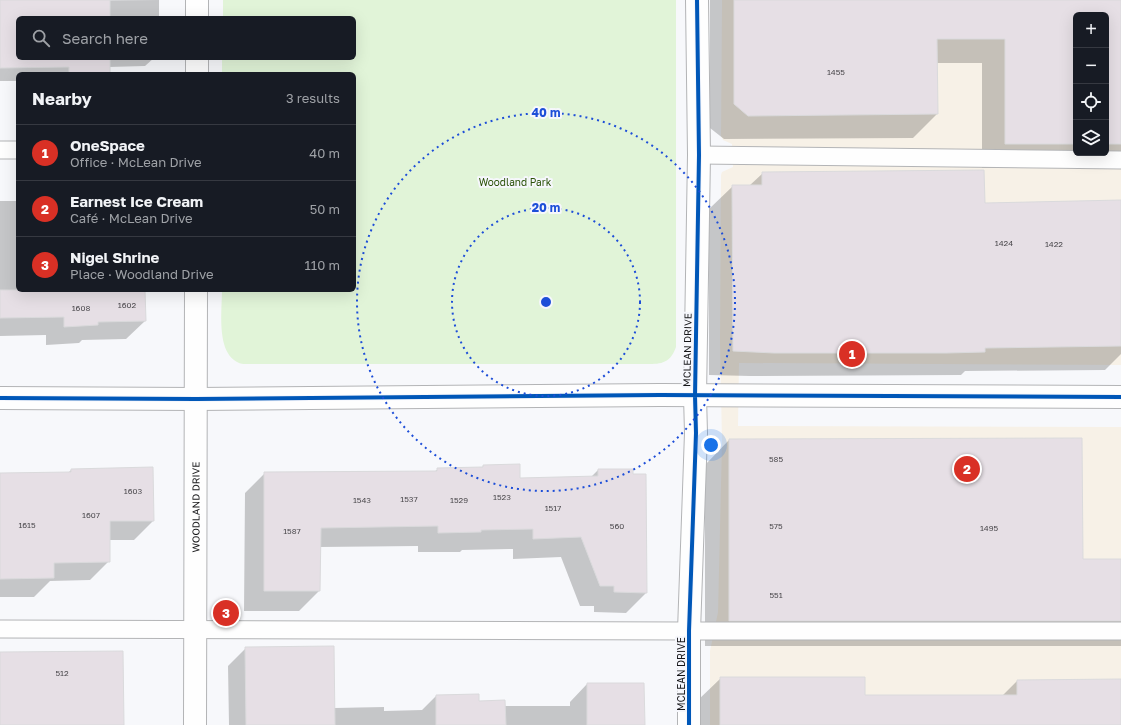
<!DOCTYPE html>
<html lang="en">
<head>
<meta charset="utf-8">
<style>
	:root { --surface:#171b24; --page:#242831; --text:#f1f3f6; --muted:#9ea1a6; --line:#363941; --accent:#d93025 }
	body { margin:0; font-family:"Golos Text",sans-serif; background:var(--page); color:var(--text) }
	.controls { position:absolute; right:12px; top:12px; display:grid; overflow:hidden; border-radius:6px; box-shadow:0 4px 16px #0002 }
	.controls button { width:36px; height:36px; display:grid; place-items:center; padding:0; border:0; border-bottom:1px solid var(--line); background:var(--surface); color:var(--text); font:20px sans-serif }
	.you { position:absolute; left:711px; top:445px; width:14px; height:14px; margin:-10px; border:3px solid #fff; border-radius:50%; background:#1a73e8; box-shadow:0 0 0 6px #1a73e833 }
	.badge { display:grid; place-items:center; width:26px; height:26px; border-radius:50%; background:var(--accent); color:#fff; font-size:13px; font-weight:700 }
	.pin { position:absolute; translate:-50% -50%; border:2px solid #fff; box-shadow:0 1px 4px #0006 }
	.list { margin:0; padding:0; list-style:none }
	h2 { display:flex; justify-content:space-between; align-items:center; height:52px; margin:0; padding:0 16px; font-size:17px }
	h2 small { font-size:13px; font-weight:400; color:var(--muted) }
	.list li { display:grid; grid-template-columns:26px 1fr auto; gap:12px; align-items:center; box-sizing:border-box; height:56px; padding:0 16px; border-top:1px solid var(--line) }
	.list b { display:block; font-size:15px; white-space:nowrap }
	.list p { margin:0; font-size:13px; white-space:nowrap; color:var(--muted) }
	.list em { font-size:13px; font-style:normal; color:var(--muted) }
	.icon { flex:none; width:22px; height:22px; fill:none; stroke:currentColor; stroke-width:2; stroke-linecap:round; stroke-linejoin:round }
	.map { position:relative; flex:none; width:1121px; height:725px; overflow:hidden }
	.search { position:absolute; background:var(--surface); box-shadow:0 4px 16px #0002; left:16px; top:16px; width:340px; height:44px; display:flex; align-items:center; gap:10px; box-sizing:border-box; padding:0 14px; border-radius:6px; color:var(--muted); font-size:15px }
	.panel { position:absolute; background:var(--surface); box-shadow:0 4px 16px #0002; left:16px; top:72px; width:340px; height:220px; border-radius:6px }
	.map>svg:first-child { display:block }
	.industrial { fill:#f7f1e7; fill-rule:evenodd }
	.green { fill:#e1f4d8 }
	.shadow { fill:#0003; fill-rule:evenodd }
	.building { fill:#e6dfe5; stroke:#dadadc }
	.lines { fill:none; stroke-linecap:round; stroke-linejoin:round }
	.service-casing { stroke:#b3b4b6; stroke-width:19 }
	.minor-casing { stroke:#b3b4b6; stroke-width:24 }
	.service { stroke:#fefefe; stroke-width:17 }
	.minor { stroke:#fefefe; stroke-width:22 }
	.cycleway-casing { stroke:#f6f7fc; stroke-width:6 }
	.cycleway { stroke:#0057b8; stroke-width:4 }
	.ring { fill:none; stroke:#1d4ed8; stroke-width:2; stroke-dasharray:2 4 }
	.labels { text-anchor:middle; stroke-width:4; stroke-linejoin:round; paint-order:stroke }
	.number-label { font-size:8px; fill:#4c4a4e }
	.park-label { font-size:10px; fill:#2b5208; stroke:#f6f7fc }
	.street-label { font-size:10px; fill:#161618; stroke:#f6f7fc }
	.centre { fill:#1d4ed8; stroke:#f6f7fc; stroke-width:2 }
	.ring-label { font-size:12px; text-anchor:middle; font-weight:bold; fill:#1d4ed8; stroke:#f6f7fc; stroke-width:4; stroke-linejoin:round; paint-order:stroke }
</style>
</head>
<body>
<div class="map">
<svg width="1121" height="725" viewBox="0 0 1121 725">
	<rect width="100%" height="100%" fill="#f7f8fb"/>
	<path class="industrial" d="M722 0H1121V365L739 363 738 426 1121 427V725H710V651L718 612 722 442 720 342 721 175 722 172 733 167 732 144 723 140 721 136ZM1076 15H1106V153H1076Z"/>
	<path class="green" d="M223 0H676V347C671 361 664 364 650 364H243C215 358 222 312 222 290H354V74H222V58H354V18H223Z"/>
	<path class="shadow" d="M159 0V18H18V58H154L145 66 109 67V74H18V81H0V1Z
		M710 0H1121V168H982V63H937V114L913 138 724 139 710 128ZM1076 15H1106V153H1076Z
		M763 173 984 204 1121 201V354L1105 370 965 371 961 375 750 376 709 375V209L733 186H749Z
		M0 201H18V290H144L145 321 126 339 82 340 79 343 46 345V335L0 336Z
		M729 440 1082 560H1121V646H705V465Z
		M483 466 519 479 591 477 598 470 646 593 626 613 594 612V606H580L561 557 513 559V549L462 550 460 552H418V546L320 547 319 591 299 611H244L245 493 265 473 434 472 438 469 482 468Z
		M71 470 153 521 134 540H109V561L90 580 50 581 34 597H0V474L68 473Z
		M246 648 334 708 384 707V711L422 710 436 696 505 706H570V702L587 684 644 725H229L228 666Z
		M721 678 864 696H1002L1017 681 1121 680V725H697V701Z"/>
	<path class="building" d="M0 0H110V18H18V58H110V74H69V67L0 68Z
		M734 0H1121V144H1106V15H1076V144H1005V39H937L938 114 748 116 734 104Z
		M984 170 985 203 1121 200V346L985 348V352L947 353H774L733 351 732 185H762V172Z
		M0 290H145L146 321 98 322V325L64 327V317L0 318Z
		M1082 438 1083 559H1121V621H729V439Z
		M520 464V478L598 476V469H633V474H646L647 593 614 592V586H600L581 537 533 539V529L481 530V532L438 533V526L321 528 320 591H264V472L437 471V468L483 467V465Z
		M153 467 154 521H110V562L54 563V578L0 579V473L71 472V469Z
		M334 646 335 725H246L245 647Z
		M123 651 124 725H0V652Z
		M720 677H865V695H1017V680L1121 679V725H720Z
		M587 683H644L645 725H587Z
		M479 694V701L505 700 506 725H436V695Z"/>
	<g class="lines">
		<g class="service-casing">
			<path id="service" d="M0 150H18
				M699 155 1121 160
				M0 629 689 631H1121"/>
		</g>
		<g class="minor-casing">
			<g id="minor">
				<path d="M197 18V0"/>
				<path d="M197 74V58"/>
				<path d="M0 398 196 399 660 395 1121 397"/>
				<path id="s1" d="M195 725 196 290"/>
				<path d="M689 725V631L696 433 695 396 699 155 697 0"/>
			</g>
		</g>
		<use href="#service" class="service"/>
		<use href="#minor" class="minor"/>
		<g class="cycleway-casing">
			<path id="cycleway" d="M0 398 196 399 660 395 1121 397
				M689 725V631L696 433 695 396 699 155 697 0"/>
		</g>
		<use href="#cycleway" class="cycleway"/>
	</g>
	<g class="ring">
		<circle cx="546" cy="302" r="94"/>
		<circle cx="546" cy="302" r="189"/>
	</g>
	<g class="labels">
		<g class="number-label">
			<text x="836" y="75">1455</text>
			<text x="1004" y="246">1424</text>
			<text x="1054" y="247">1422</text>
			<text x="127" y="308">1602</text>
			<text x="81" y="311">1608</text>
			<text x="776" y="462">585</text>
			<text x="133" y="494">1603</text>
			<text x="502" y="500">1523</text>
			<text x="409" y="502">1537</text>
			<text x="362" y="503">1543</text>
			<text x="459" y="503">1529</text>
			<text x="553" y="511">1517</text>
			<text x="91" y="518">1607</text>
			<text x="27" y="528">1615</text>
			<text x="617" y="529">560</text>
			<text x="776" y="529">575</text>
			<text x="989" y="531">1495</text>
			<text x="292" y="534">1587</text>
			<text x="776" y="598">551</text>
			<text x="62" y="676">512</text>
		</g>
		<g class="park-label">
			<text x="515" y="186">Woodland Park</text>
		</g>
		<g class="street-label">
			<text transform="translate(687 350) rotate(-89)" y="4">MCLEAN DRIVE</text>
			<text dy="4" stroke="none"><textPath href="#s1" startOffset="218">WOODLAND DRIVE</textPath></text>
			<text transform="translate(681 674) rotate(-90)" y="4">MCLEAN DRIVE</text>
		</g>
	</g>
	<circle cx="546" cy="302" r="6" class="centre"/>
	<g class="ring-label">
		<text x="546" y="117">40 m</text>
		<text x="546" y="212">20 m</text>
	</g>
</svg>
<div class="controls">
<button>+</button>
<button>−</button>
<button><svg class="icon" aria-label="locate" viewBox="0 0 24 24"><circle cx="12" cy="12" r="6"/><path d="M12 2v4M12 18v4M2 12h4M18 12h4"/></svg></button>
<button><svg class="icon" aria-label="layers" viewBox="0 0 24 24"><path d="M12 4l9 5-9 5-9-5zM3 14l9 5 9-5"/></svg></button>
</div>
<div class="you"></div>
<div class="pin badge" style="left:852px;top:354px">1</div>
<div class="pin badge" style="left:967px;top:469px">2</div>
<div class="pin badge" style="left:226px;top:613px">3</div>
<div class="search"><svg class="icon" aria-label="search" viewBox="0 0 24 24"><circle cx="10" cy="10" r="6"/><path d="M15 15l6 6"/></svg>Search here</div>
<section class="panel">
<h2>Nearby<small>3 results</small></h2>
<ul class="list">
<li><span class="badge">1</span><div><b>OneSpace</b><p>Office · McLean Drive</p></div><em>40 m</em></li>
<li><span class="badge">2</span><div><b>Earnest Ice Cream</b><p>Café · McLean Drive</p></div><em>50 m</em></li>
<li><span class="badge">3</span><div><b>Nigel Shrine</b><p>Place · Woodland Drive</p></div><em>110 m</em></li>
</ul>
</section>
</div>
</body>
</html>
